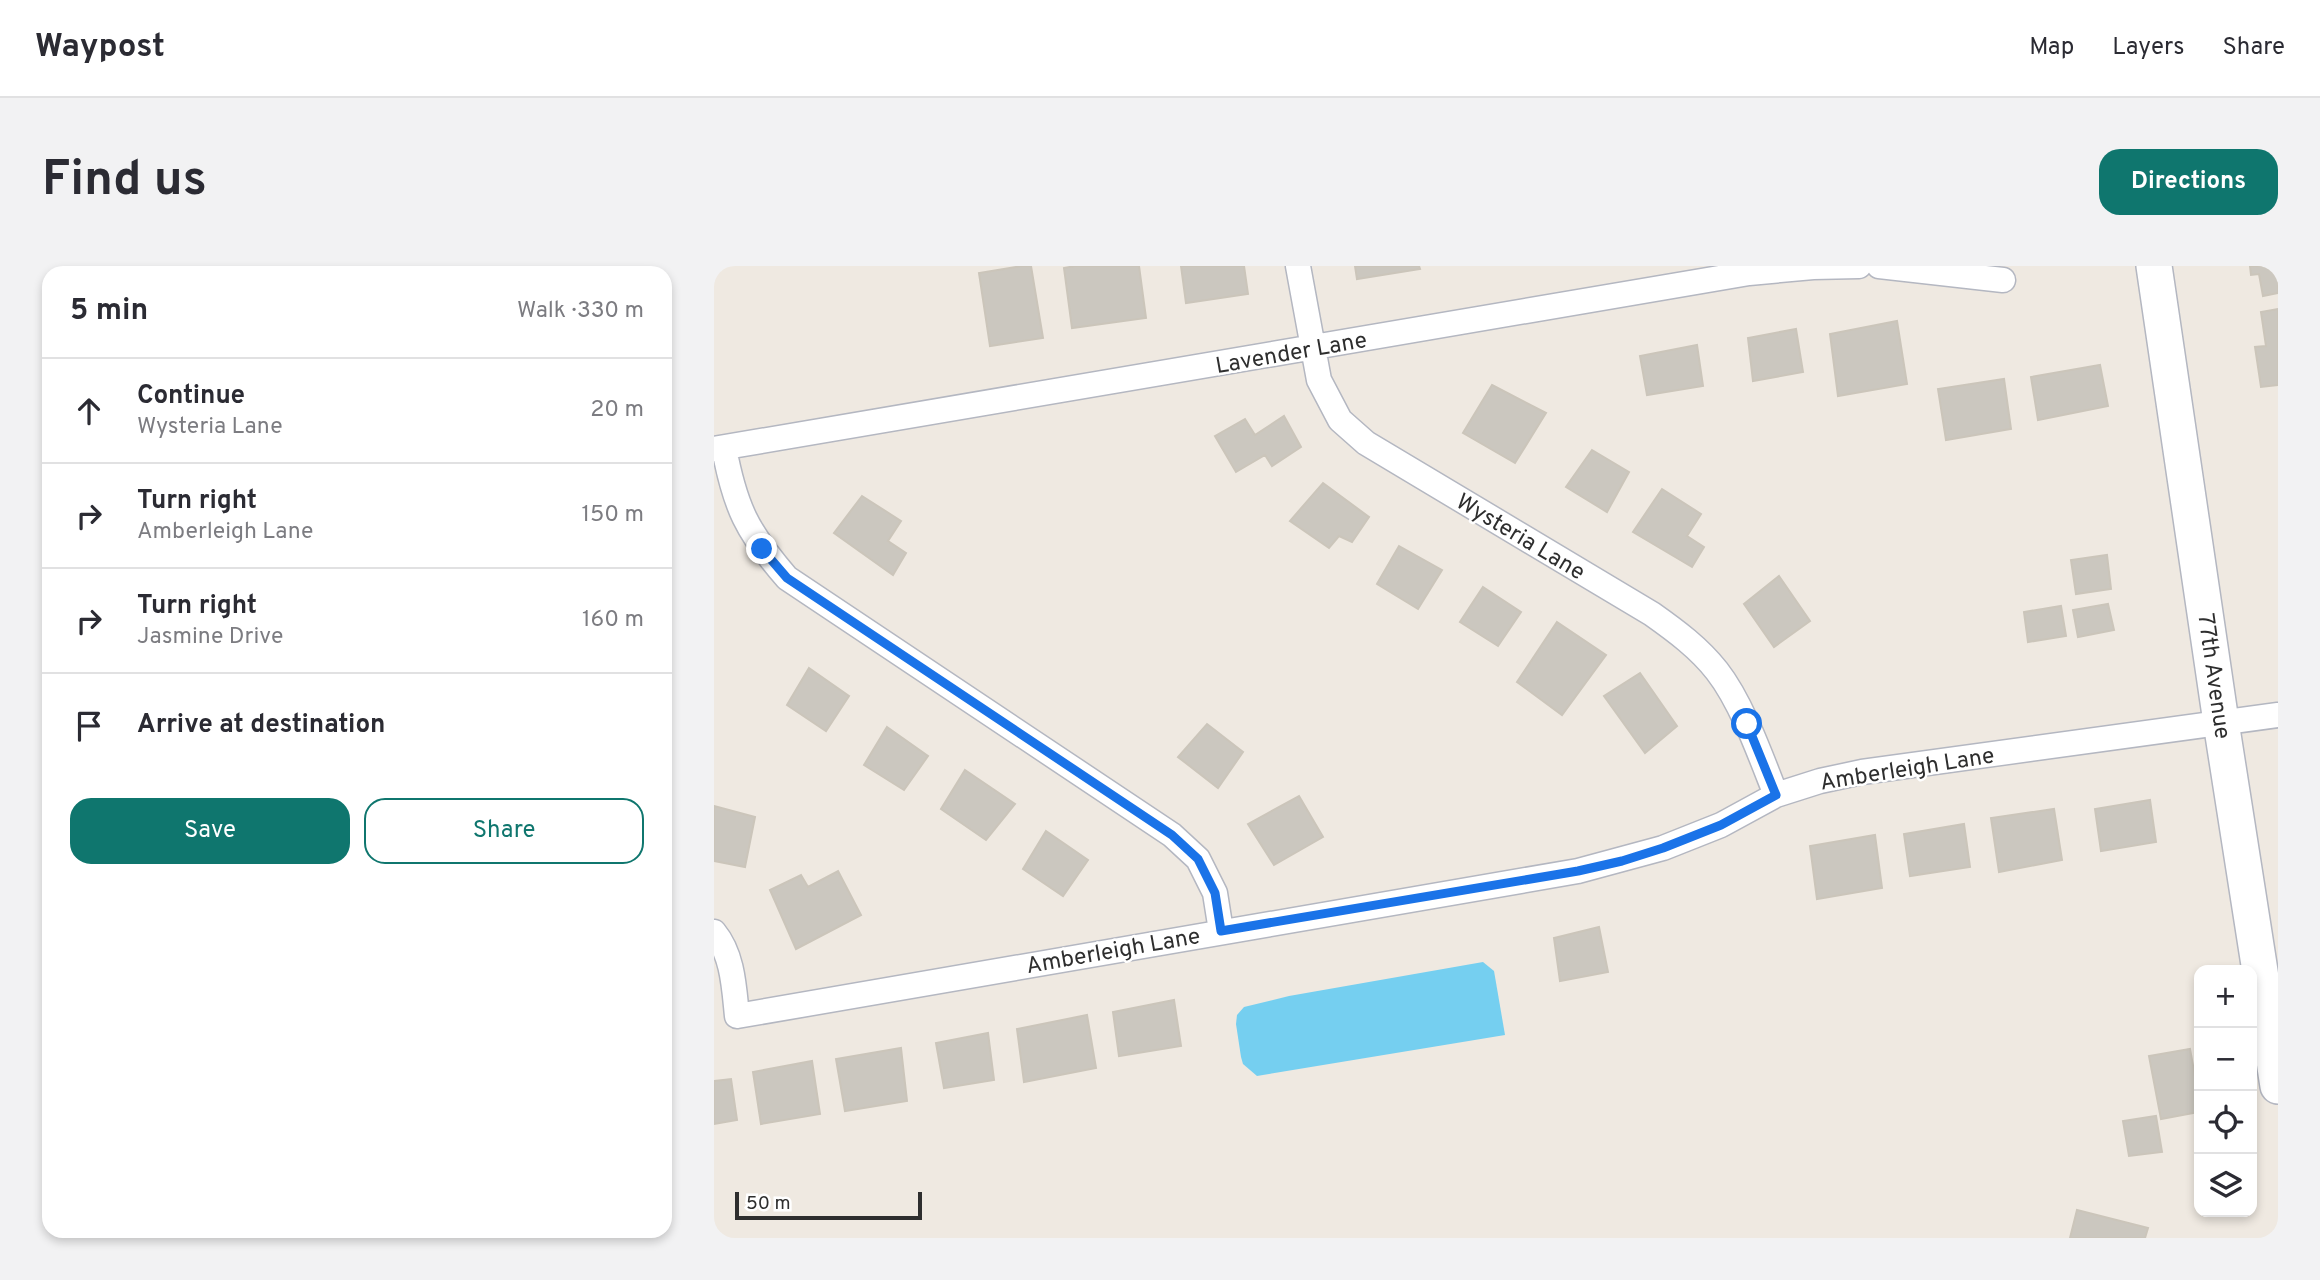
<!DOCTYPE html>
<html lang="en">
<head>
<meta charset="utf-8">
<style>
	:root { --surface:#fff; --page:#f2f2f3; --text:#2b2b33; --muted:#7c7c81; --line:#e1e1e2; --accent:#0f766e }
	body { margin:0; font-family:Overpass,sans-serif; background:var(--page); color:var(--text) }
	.controls { position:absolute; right:21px; bottom:21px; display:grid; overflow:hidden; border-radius:14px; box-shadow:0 4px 10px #0003 }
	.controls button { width:63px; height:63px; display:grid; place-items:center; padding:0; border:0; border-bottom:2px solid var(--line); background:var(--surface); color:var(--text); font:35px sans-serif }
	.scale { position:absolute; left:21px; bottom:18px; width:187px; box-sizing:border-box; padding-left:7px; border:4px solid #2e2e2e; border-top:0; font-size:19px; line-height:24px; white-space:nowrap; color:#2e2e2e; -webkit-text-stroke:5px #fff; paint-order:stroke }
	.stop { position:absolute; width:21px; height:21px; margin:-16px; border:5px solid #1a73e8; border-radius:50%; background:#fff }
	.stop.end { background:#1a73e8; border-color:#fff; box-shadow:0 2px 7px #0008 }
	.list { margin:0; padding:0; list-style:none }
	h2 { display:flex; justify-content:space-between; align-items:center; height:91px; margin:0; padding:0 28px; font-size:30px }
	h2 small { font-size:23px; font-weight:400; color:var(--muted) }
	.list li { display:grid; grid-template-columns:46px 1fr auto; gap:21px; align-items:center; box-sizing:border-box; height:105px; padding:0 28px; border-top:2px solid var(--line) }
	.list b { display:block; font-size:26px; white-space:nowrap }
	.list p { margin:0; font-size:23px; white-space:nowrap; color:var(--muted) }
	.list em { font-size:23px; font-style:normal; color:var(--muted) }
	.actions { display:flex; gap:14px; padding:21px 28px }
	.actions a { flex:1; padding:16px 0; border:2px solid var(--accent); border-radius:21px; text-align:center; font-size:24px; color:var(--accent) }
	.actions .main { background:var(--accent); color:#fff }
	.icon { flex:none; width:38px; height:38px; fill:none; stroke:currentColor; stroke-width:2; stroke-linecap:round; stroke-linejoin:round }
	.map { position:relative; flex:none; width:1564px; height:972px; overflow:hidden; border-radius:21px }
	header { display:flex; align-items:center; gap:42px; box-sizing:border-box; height:98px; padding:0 35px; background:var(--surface); border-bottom:2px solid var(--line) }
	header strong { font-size:33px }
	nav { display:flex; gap:38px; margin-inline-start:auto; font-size:24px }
	.intro { display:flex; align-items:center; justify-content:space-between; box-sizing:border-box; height:168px; padding:0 42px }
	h1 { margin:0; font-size:49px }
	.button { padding:18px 32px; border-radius:21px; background:var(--accent); color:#fff; font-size:24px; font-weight:700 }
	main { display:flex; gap:42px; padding:0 42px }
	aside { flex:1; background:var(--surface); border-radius:21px; box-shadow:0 4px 10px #0003 }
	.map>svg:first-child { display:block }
	.water { fill:#75cff0 }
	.building { fill:#cbc7bf; stroke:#cbc5ba; stroke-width:2 }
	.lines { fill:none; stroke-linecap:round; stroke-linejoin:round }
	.street-casing { stroke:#b4b7c1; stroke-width:27 }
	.secondary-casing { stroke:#b4b7c1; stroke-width:38 }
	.street { stroke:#fff; stroke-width:24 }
	.secondary { stroke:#fff; stroke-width:35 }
	.route { stroke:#1a73e8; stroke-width:9 }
	.labels { text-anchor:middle; stroke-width:5; stroke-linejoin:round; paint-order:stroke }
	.street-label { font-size:23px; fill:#2e2e2e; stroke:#fff }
</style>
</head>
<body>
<header>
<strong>Waypost</strong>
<nav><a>Map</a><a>Layers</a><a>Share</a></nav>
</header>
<div class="intro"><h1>Find us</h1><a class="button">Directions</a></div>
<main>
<aside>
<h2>5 min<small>Walk · 330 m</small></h2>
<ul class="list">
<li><svg class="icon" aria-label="ahead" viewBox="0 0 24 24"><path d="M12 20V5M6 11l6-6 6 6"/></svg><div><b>Continue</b><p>Wysteria Lane</p></div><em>20 m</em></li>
<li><svg class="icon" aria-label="right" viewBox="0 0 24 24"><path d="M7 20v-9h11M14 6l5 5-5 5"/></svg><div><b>Turn right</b><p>Amberleigh Lane</p></div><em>150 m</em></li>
<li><svg class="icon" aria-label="right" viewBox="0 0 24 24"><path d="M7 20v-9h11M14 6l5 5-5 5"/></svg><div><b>Turn right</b><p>Jasmine Drive</p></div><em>160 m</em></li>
<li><svg class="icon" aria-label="arrive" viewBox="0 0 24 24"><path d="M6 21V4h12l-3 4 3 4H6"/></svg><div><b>Arrive at destination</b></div></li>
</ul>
<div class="actions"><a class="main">Save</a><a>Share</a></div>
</aside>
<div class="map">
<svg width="1564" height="972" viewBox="0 0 1564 972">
	<rect width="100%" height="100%" fill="#efe9e1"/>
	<path class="water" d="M769 696 780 705 791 769 543 810 529 798 527 791 522 758 523 749 530 741 575 730Z"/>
	<path class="building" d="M308 0H317L329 72 276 80 265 7Z
		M361 0H425L432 52 358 62 350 2Z
		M467 0H530L534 28 472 37Z
		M641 0H705L706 3 643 13Z
		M1536 0H1564V27L1549 30 1545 8 1537 9Z
		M1564 43V119L1547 121 1541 81 1552 80 1547 46Z
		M1183 55 1193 118 1124 130 1116 68Z
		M1082 63 1089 106 1039 115 1034 72Z
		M983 79 989 120 933 129 926 90Z
		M1386 99 1394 140 1324 154 1317 111Z
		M1290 113 1297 163 1232 174 1224 123Z
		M778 119 832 147 801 197 749 167Z
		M570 150 587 181 558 200 551 189 522 206 501 170 531 153 541 169Z
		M878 184 915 206 893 246 852 221Z
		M609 217 655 251 638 276 625 270 615 282 576 255Z
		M948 223 987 248 973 270 990 281 978 301 919 266Z
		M148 230 187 255 174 275 192 287 179 309 120 267Z
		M685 280 728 304 704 343 663 318Z
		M1393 289 1397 323 1362 328 1357 294Z
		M1065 310 1096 355 1060 381 1030 338Z
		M769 321 807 346 784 380 746 356Z
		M1394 338 1400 364 1364 371 1359 344Z
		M1347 340 1352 370 1314 376 1310 346Z
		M843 356 892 389 848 449 803 416Z
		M95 402 135 430 112 465 73 439Z
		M926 407 963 460 931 487 890 430Z
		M493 458 529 486 504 522 464 491Z
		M173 461 214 490 190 524 150 499Z
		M251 504 301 538 272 574 227 543Z
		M585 530 609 571 560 599 534 558Z
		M1436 534 1442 576 1387 585 1381 543Z
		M0 540 41 551 31 601 0 595Z
		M1340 543 1348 594 1285 606 1277 552Z
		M1250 558 1256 601 1196 610 1190 568Z
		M332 565 374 594 349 630 309 603Z
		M1161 569 1168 622 1103 633 1096 580Z
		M124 605 147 649 82 683 56 624 87 609 94 621Z
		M885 661 894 706 846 715 840 672Z
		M460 734 467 780 405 790 399 746Z
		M373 749 382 802 310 816 303 763Z
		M274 767 280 814 230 822 222 777Z
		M187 782 193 835 131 845 122 793Z
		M1476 783 1485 832V846L1447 853 1435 790Z
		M98 795 106 848 47 858 39 806Z
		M17 813 23 854 0 858V815Z
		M1442 850 1448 886 1415 890 1409 855Z
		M1363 944 1434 962 1431 972H1356Z"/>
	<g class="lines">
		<g class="street-casing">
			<path id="street" d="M584 0 605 114 626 154 652 177 938 348C962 365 985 382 1003 405 1028 437 1047 491 1062 529
				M1165 0 1289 14
				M10 182C21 241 33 266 73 312L458 569 484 593 501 627 507 665
				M0 183 1035 7 1099 1 1145 0
				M0 666C19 689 20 721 23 750L864 605 949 582 1007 559 1062 529 1106 515 1148 506 1564 449"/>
		</g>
		<g class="secondary-casing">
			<path id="secondary" d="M1440 0 1507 456 1564 820"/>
		</g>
		<use href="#street" class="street"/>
		<use href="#secondary" class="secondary"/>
	</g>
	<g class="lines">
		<path class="route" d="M48 283 73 312 458 569 484 593 501 627 507 665 864 605 908 595 949 582 1007 559 1062 529 1033 458"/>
	</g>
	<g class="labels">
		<g class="street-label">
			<text transform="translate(577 86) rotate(-10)" y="8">Lavender Lane</text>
			<text transform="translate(807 270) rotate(31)" y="8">Wysteria Lane</text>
			<text transform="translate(1501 410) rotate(82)" y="8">77th Avenue</text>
			<text transform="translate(1193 502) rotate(-9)" y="8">Amberleigh Lane</text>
			<text transform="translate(399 684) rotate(-10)" y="8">Amberleigh Lane</text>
		</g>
	</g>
</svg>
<div class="controls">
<button>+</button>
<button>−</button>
<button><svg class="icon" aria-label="locate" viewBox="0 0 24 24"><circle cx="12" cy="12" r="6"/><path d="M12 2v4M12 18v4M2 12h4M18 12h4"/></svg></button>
<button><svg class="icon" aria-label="layers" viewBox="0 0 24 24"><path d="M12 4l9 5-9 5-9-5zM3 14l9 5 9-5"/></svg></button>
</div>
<div class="scale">50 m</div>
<div class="stop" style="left:1033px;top:458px"></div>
<div class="stop end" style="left:48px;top:283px"></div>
</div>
</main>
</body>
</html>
